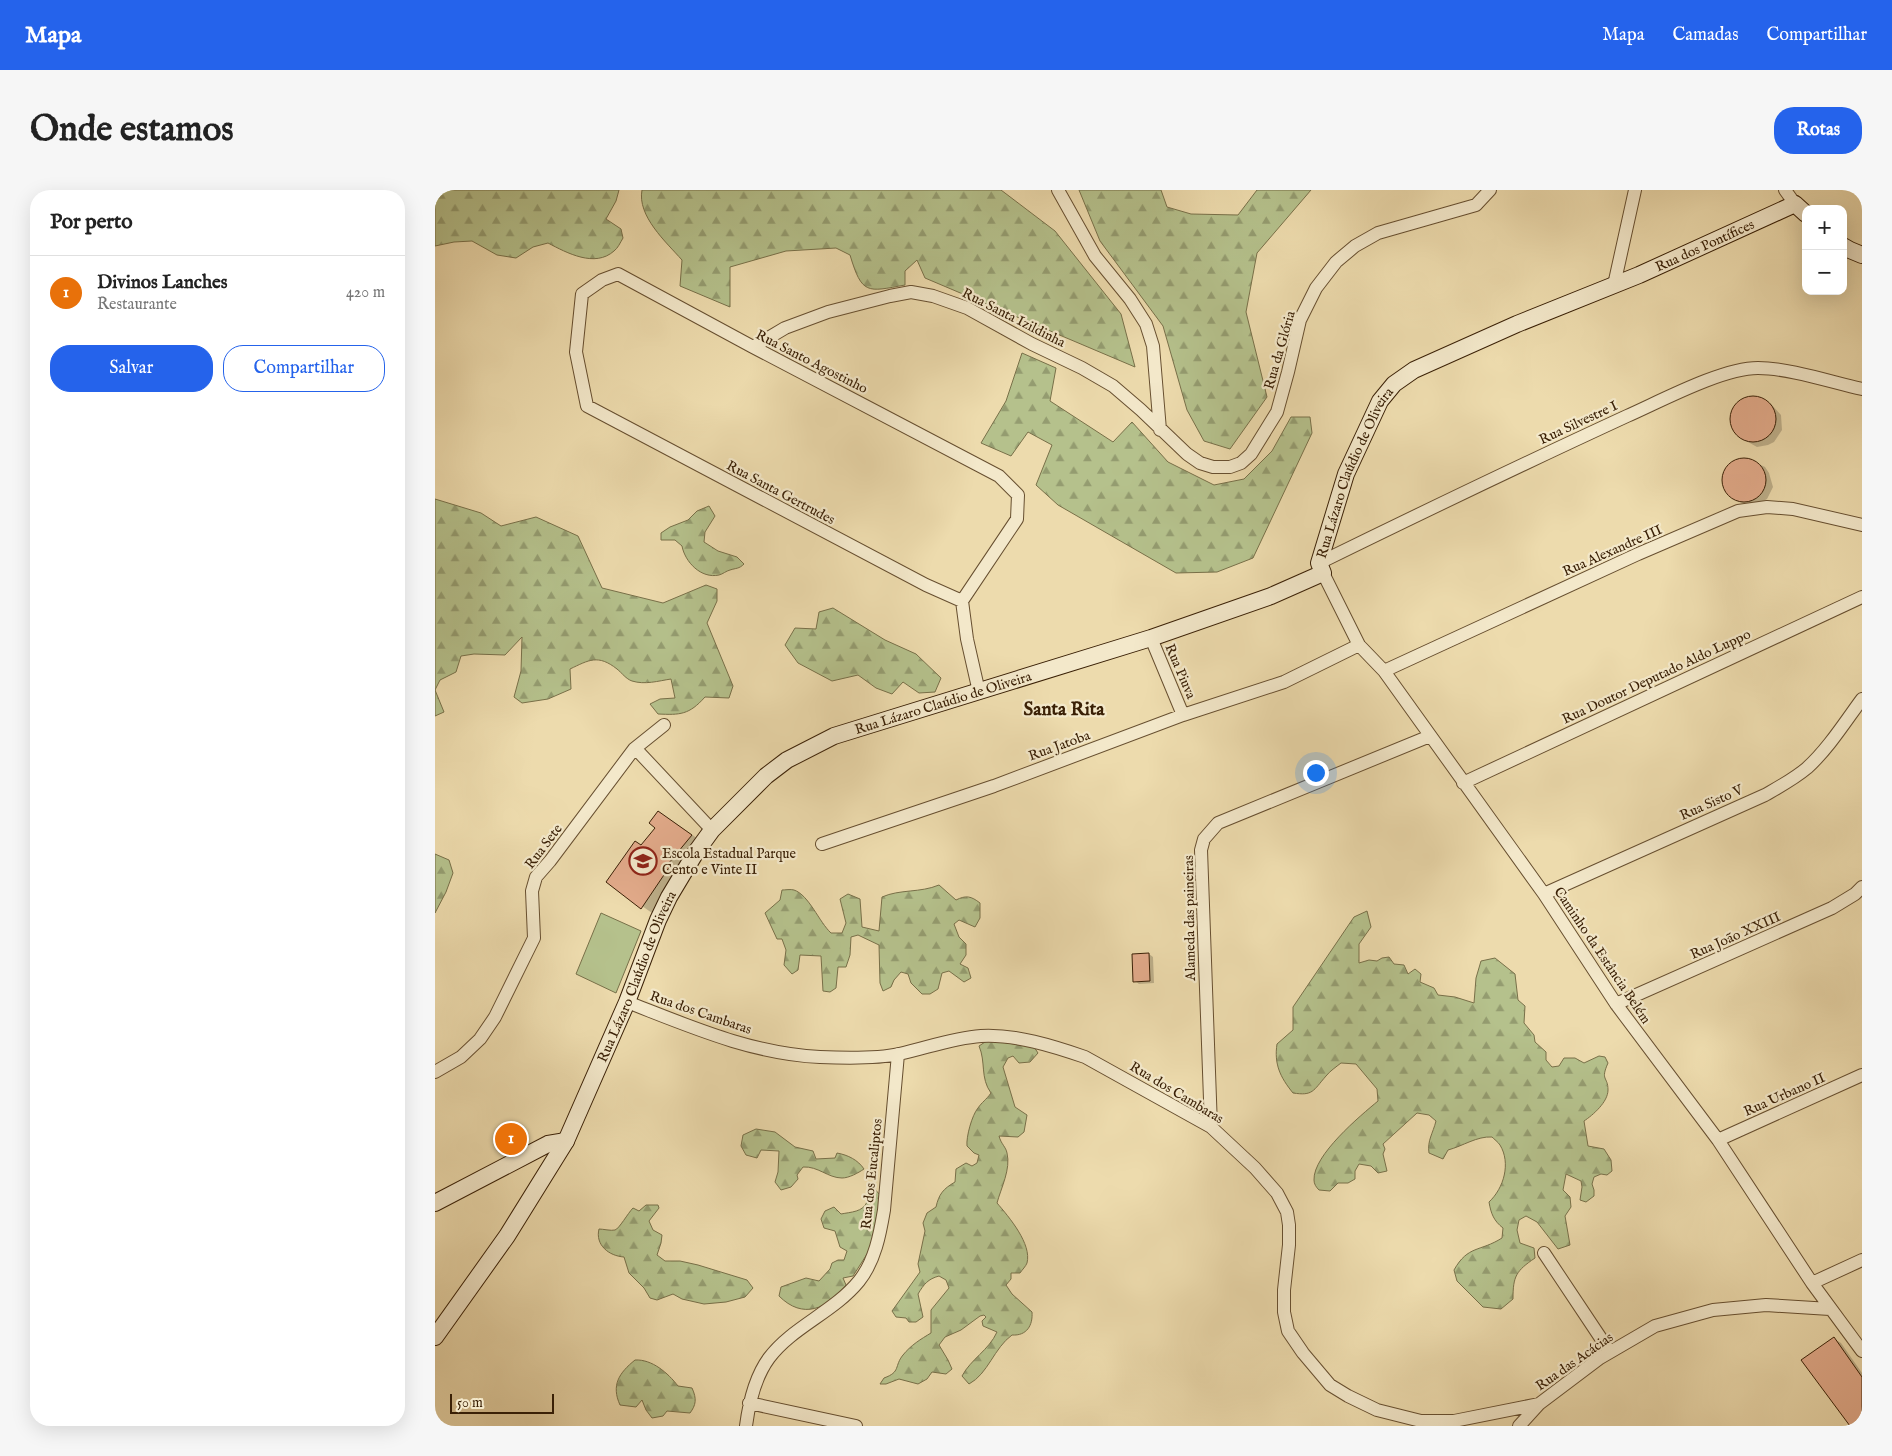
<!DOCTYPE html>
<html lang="pt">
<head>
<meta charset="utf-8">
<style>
	:root { --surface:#fff; --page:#f6f6f6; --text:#222; --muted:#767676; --line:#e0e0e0; --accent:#2563eb }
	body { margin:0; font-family:"IM FELL English",serif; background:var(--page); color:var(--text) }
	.controls { position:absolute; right:15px; top:15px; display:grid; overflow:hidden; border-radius:10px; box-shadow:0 5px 20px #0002 }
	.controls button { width:45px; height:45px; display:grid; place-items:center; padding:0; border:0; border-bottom:1px solid var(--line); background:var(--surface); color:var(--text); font:25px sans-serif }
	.scale { position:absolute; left:15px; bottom:12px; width:104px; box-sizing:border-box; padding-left:5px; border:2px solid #3a2006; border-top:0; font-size:14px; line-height:18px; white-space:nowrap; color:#3a2006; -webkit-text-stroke:4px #f3e8ca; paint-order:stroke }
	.you { position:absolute; left:880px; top:582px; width:18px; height:18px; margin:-12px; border:4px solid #fff; border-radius:50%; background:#1a73e8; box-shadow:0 0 0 8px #1a73e833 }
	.badge { display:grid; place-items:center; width:32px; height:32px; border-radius:50%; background:var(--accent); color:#fff; font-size:16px; font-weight:700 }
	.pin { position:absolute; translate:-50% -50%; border:2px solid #fff; box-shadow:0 1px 5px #0006 }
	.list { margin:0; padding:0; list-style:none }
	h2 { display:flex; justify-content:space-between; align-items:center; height:65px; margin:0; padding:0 20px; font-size:21px }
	h2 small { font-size:16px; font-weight:400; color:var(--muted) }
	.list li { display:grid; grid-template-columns:32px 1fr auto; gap:15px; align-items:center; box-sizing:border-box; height:75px; padding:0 20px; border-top:1px solid var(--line) }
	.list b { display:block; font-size:19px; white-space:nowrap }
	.list p { margin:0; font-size:16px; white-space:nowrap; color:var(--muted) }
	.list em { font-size:16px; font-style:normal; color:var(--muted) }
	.actions { display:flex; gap:10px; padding:15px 20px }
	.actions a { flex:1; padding:11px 0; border:1px solid var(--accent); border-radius:20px; text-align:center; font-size:18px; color:var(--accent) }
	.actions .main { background:var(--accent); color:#fff }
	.map { position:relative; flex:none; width:1427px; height:1236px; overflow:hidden; border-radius:20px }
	header { display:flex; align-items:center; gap:30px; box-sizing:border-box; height:70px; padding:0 25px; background:var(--accent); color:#fff }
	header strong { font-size:24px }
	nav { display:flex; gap:28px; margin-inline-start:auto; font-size:18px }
	.intro { display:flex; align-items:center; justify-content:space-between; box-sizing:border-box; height:120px; padding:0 30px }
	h1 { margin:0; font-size:35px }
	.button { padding:12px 22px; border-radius:20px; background:var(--accent); color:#fff; font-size:18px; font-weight:700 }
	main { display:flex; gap:30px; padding:0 30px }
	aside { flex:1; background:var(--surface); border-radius:20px; box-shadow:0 5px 20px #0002 }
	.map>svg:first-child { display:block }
	.forest { fill:url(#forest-firs); stroke:#787049 }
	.garden { fill:#b5c18c; stroke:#787049 }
	.shadow { fill:#0003 }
	.building { fill:#e3ab8b; stroke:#3a2006 }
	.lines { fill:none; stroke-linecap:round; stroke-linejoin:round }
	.street-casing { stroke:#674f30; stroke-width:14 }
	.secondary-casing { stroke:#3a2006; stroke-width:18 }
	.street { stroke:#f3e8ca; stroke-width:12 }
	.secondary { stroke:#f3e8ca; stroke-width:16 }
	.labels { text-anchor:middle; stroke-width:4.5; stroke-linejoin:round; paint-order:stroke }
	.street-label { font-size:14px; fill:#3a2006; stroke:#f3e8ca }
	.poi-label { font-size:14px; fill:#3a2006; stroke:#f3e8ca; text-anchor:start }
	.district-label { font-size:19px; font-weight:bold; fill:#3a2006; stroke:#f3e8ca }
</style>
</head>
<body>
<header>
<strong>Mapa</strong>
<nav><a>Mapa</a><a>Camadas</a><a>Compartilhar</a></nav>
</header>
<div class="intro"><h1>Onde estamos</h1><a class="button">Rotas</a></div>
<main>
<aside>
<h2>Por perto<small></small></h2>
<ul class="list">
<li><span class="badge" style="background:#e8710a">1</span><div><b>Divinos Lanches</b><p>Restaurante</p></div><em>420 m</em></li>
</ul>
<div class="actions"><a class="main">Salvar</a><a>Compartilhar</a></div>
</aside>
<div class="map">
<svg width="1427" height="1236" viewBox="0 0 1427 1236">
	<defs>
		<pattern id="forest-firs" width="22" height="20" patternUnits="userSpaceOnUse" patternTransform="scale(1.25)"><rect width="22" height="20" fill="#b5c18c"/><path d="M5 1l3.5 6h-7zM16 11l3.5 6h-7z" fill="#949c70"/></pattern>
	</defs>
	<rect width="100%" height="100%" fill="#eddbad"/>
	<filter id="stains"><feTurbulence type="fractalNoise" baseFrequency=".004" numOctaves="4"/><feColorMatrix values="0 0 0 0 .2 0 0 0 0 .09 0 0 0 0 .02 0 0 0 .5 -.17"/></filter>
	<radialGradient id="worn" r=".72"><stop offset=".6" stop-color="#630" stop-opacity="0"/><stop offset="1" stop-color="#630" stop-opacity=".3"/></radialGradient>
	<path class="forest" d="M0 0H184L181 11 171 29 186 39 188 48C185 53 183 58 179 61 160 78 132 63 113 53L98 57 81 68 62 65 37 51 19 52 0 56Z
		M207 0H566L620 41 686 124 700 177 490 88 482 70 470 81V95C432 102 427 105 415 65L401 58 351 61 295 77V117L245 96 247 70C231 52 202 26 207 0Z
		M644 0H726L732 17 756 24 803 25 822 0H876L822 63 811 122 832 207 795 259 769 251 752 220 728 136 665 51Z
		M587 163 621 178 615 211 678 252 697 232 733 272 779 295 809 289 837 261 856 227H875L877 243 818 368 782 382 741 383 623 315 601 295 617 255 593 242 576 266 546 253 571 211Z
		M0 309 46 323 66 336 101 327 143 346 167 398 228 413 271 395 282 399V411L272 433 298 496 294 508 270 507C254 525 245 525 223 524L215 514 225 509 240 508 236 489C223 491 210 495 197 491 191 489 187 483 182 479 163 464 154 470 135 479L136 499 113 509 87 513 79 507 86 481 87 447 70 465 39 464 26 466 21 482 5 490 0 500 9 522 0 526Z
		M274 316 280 326 270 342 269 352 283 361 302 367 309 374C304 379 301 378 295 380 291 381 288 384 284 385 266 389 250 372 247 356L240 350H226V343L235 337 253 330 262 321Z
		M398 418 450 450 481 464 506 488 500 502 484 503 468 492 457 504 441 498 423 485 397 491 363 473 350 455 360 438 381 439 384 422Z
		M0 664 14 670 18 683 11 702 0 723Z
		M504 695 521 710C531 705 536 706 545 713V728L540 737 524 730 519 734 524 747 531 754V765L525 774 533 778 536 788 529 792 514 781 507 783 503 799 495 804H487L476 793 473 784 466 782 459 790 456 797 448 801 445 793 444 755 423 745 416 747 415 765 411 777H403L401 798 395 802 388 801 386 766 365 765 363 780 357 784 349 775 351 760 347 749H342L330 723 345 710 347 700C350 700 356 699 359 700 374 705 384 732 396 743H407L411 733 405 709 413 704 425 709 427 737 444 741 447 707C465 699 485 703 504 695Z
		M932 721 936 737 924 754V773L934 770 942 771 947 768 954 767 959 774 969 775 973 784 980 779 986 784 985 792 999 798 1003 805 1020 807 1039 813 1041 788 1046 771 1060 768 1080 784 1083 810 1090 816 1089 833 1099 845 1100 852 1111 862V870L1117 877 1124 876 1129 868H1140L1149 873 1164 866 1170 867 1173 873C1165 891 1173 886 1173 900 1173 912 1158 925 1149 931L1153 956 1169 959 1176 970 1177 981 1172 985 1166 984 1159 987 1157 994 1159 1000V1006L1151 1012 1145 1010 1147 997 1146 991 1131 984 1128 1000 1135 1007 1136 1017 1130 1026 1135 1055 1123 1059 1102 1032 1091 1026 1084 1030 1082 1040 1085 1053 1099 1058 1100 1068C1081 1081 1078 1086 1078 1109L1066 1119 1048 1117 1022 1091 1019 1080C1033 1055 1045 1062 1067 1048L1068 1038C1059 1031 1056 1024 1054 1012 1069 998 1076 973 1065 955 1063 952 1059 949 1057 947 1042 946 1028 956 1013 960L1008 969 994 963C992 951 998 943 1001 931L994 925 982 923 948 954 950 959 948 964 952 981 943 983 936 976 924 974 920 981V989L913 993H903L895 1001 884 1000C881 997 879 994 879 990 878 965 925 926 943 911L942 899 921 874 906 873C901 877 895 881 891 886 878 901 878 906 858 903 845 887 839 874 842 854L858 840V817L919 727Z
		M553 850 599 857 603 863 595 872 584 873 578 866 573 868 568 877 580 917 592 925 589 942 583 947 564 946C566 954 571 957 572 963 576 979 566 998 562 1013 574 1027 597 1054 592 1073 591 1076 587 1080 585 1083H576V1089L571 1095 577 1104 597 1122C598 1135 592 1146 577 1145 559 1158 553 1184 534 1194L527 1186C536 1169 554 1160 562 1142L548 1136 547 1131 551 1127 549 1125 545 1126 526 1140 510 1147 504 1155 513 1170 517 1179 511 1184 497 1182 492 1189 483 1194 464 1189 451 1194H445L449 1188C466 1182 459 1176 468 1165 476 1155 486 1149 496 1143V1120L514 1098 511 1090 504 1086C493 1089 489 1094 483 1104L488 1127 481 1132H474L471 1128 461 1127 457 1121 485 1082 483 1074 490 1041 488 1033 492 1023 501 1017C504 1004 508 999 520 992L521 979 531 973 537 976 542 973 544 965 539 963 532 956C531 947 537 925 543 918 547 912 551 910 556 903 545 888 551 872 544 856Z
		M321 939 340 942 360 957 378 961 381 969 400 968 402 963C413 965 423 970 429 979 423 983 414 988 407 988 393 988 383 976 368 977L362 985 363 989 356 997 346 1000 340 992 343 982 344 961 326 960 322 968 311 965 306 956 308 945Z
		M438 997 445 1005V1021L441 1028 440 1043 434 1061 418 1086 408 1088 411 1095C392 1119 368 1130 344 1106L346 1097 371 1088 384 1091 395 1079 397 1073 403 1070H409L412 1061 405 1057 400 1041 389 1038 386 1029 390 1021 399 1017 406 1024C416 1022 428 1022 432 1012 435 1006 433 1002 438 997Z
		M211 1015H223L224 1018 214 1031 218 1040 227 1045 226 1053 222 1065 230 1071H245L263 1075 312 1090 318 1098 310 1107 291 1112 269 1114 247 1109 238 1104 222 1110 215 1108 209 1098 194 1083 189 1067C174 1066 160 1055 164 1039 168 1039 176 1041 180 1040 184 1039 193 1023 198 1018L204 1021Z
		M200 1170C217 1169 233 1183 243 1196L257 1198C262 1209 261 1215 255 1223L232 1221 228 1226 217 1228 211 1220 207 1210 201 1217 185 1215C176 1195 184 1183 200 1170Z"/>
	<path class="garden" d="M166 723 206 741 181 803 141 784Z"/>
	<path class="shadow" d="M1322 207 1336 214 1346 225 1347 240 1339 252 1333 255 1322 257 1304 247 1299 242 1295 228 1301 214 1307 210Z
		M1312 268 1330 277 1334 283 1338 297 1332 309 1321 315 1307 313 1299 309 1290 299 1288 286 1290 280 1301 270Z
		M233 628 266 651 217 723 173 692Z
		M714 764 718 767 719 793 704 794 700 791Z
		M1399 1149 1406 1153 1427 1183V1236H1416Z"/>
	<path class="building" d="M1295 229a23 23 0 1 1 46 0a23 23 0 1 1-46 0Z
		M1287 290a22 22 0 1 1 44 0a22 22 0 1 1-44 0Z
		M223 621 257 645 233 674 235 676 206 719 171 692 200 651 206 655 220 638 214 633Z
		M714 763 715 791 698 792 697 764Z
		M1399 1147 1427 1187V1236H1415L1366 1170Z"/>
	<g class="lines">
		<g class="street-casing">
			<path id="street" d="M623 0 660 66 695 109 711 134 718 156 725 240
				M1350 0 1360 14
				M183 84 318 157 564 286 583 305 582 329 527 411 491 395 152 216 141 162 147 104 167 90Z
				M1179 95 1200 0
				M318 157 350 138 393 122 455 106 476 102 498 106 532 118 597 154 647 178 678 196 706 220 752 264 765 273 778 277H795L806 273 816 264 842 222 853 182 865 130 881 98 901 72 920 56 943 43 1041 15 1055 0
				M884 373C986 323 1088 274 1192 226 1226 211 1287 178 1323 178 1354 178 1396 192 1427 199
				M888 383 924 455 949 481 1109 704 1181 814 1283 950 1377 1093 1427 1161
				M527 411 532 449 544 502
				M716 448 748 525
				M949 481 1203 364 1303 321 1332 317 1358 319 1427 335
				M200 558 277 640
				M1028 593 1427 407
				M387 654 559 596 748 525 849 492 924 455
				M1109 704 1330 605C1344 597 1359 589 1372 578 1393 559 1410 532 1427 509
				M192 812C254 836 317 864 385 867 409 868 441 869 464 864 492 858 517 848 546 846 580 844 618 856 650 867L776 937 820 978 842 1003 852 1022 854 1035V1055L849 1100V1122L853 1141 868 1163 895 1195 913 1206 942 1220 986 1231H1019L1104 1214
				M1181 814 1397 718 1420 704 1427 697
				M0 882 26 867 45 849 60 827 99 748 97 701 101 687 115 671 199 559 229 535
				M776 937 766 660 769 649 783 633 995 546
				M1283 950 1427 885
				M1109 1063 1175 1162
				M1377 1093 1427 1070
				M314 1213 421 1236
				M311 1236C314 1213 320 1187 334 1168 357 1137 399 1122 424 1091 440 1071 445 1044 449 1020L463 864
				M1084 1236 1104 1214 1165 1168 1220 1136 1278 1120 1331 1115 1395 1119"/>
		</g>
		<g class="secondary-casing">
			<g id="secondary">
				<path d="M1408 56 1415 60 1427 65"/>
				<path d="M0 1013 113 954 131 951"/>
				<path id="s1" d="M0 1147 72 1046 131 951 192 812 223 730 234 707 261 662 277 640 331 586 352 570 399 546 716 448 836 406 888 383 884 373 911 284 945 211 959 194 979 180 1082 134 1204 85 1360 14 1371 24"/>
			</g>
		</g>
		<use href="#street" class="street"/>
		<use href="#secondary" class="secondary"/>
	</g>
	<defs>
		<g id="school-ring" transform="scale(1.4375)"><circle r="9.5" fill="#f3e8ca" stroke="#8f2418" stroke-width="1.5"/><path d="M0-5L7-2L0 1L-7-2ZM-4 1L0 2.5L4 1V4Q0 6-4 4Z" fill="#8f2418"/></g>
	</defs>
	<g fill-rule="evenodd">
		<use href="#school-ring" x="208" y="671"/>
	</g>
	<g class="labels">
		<g class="street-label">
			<text dy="5" stroke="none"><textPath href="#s1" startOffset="1799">Rua dos Pontífices</textPath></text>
			<text transform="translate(579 127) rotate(27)" y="5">Rua Santa Izildinha</text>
			<text transform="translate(844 160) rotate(-74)" y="5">Rua da Glória</text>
			<text transform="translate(377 171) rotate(27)" y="5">Rua Santo Agostinho</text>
			<text transform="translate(1143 232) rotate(-25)" y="5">Rua Silvestre I</text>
			<text dy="5" stroke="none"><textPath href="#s1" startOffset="1360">Rua Lázaro Claúdio de Oliveira</textPath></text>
			<text transform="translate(346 302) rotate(28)" y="5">Rua Santa Gertrudes</text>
			<text transform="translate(1177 360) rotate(-24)" y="5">Rua Alexandre III</text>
			<text transform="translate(746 481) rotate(67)" y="5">Rua Piuva</text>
			<text transform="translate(1221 486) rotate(-25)" y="5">Rua Doutor Deputado Aldo Luppo</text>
			<text dy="5" stroke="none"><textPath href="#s1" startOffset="850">Rua Lázaro Claúdio de Oliveira</textPath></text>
			<text transform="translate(624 555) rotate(-20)" y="5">Rua Jatoba</text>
			<text transform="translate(1276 612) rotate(-24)" y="5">Rua Sisto V</text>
			<text transform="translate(108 656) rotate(-53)" y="5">Rua Sete</text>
			<text transform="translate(754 728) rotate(-91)" y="5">Alameda das paineiras</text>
			<text transform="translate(1300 745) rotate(-24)" y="5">Rua João XXIII</text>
			<text transform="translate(1168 765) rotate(56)" y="5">Caminho da Estância Belém</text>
			<text dy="5" stroke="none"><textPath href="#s1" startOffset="415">Rua Lázaro Claúdio de Oliveira</textPath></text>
			<text transform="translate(266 822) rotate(19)" y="5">Rua dos Cambaras</text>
			<text transform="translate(742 902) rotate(31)" y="5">Rua dos Cambaras</text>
			<text transform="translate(1349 904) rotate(-24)" y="5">Rua Urbano II</text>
			<text transform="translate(436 984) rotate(-84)" y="5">Rua dos Eucaliptos</text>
			<text transform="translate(1139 1171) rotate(-35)" y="5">Rua das Acácias</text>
		</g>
		<g class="poi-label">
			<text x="227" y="668">Escola Estadual Parque<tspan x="227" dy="16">Cento e Vinte II</tspan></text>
		</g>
		<g class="district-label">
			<text x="629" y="525">Santa Rita</text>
		</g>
	</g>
	<rect width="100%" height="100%" filter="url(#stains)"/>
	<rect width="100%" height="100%" fill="url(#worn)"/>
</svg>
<div class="controls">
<button>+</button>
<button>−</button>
</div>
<div class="scale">50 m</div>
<div class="you"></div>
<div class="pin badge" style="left:76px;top:949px;background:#e8710a">1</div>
</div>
</main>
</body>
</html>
